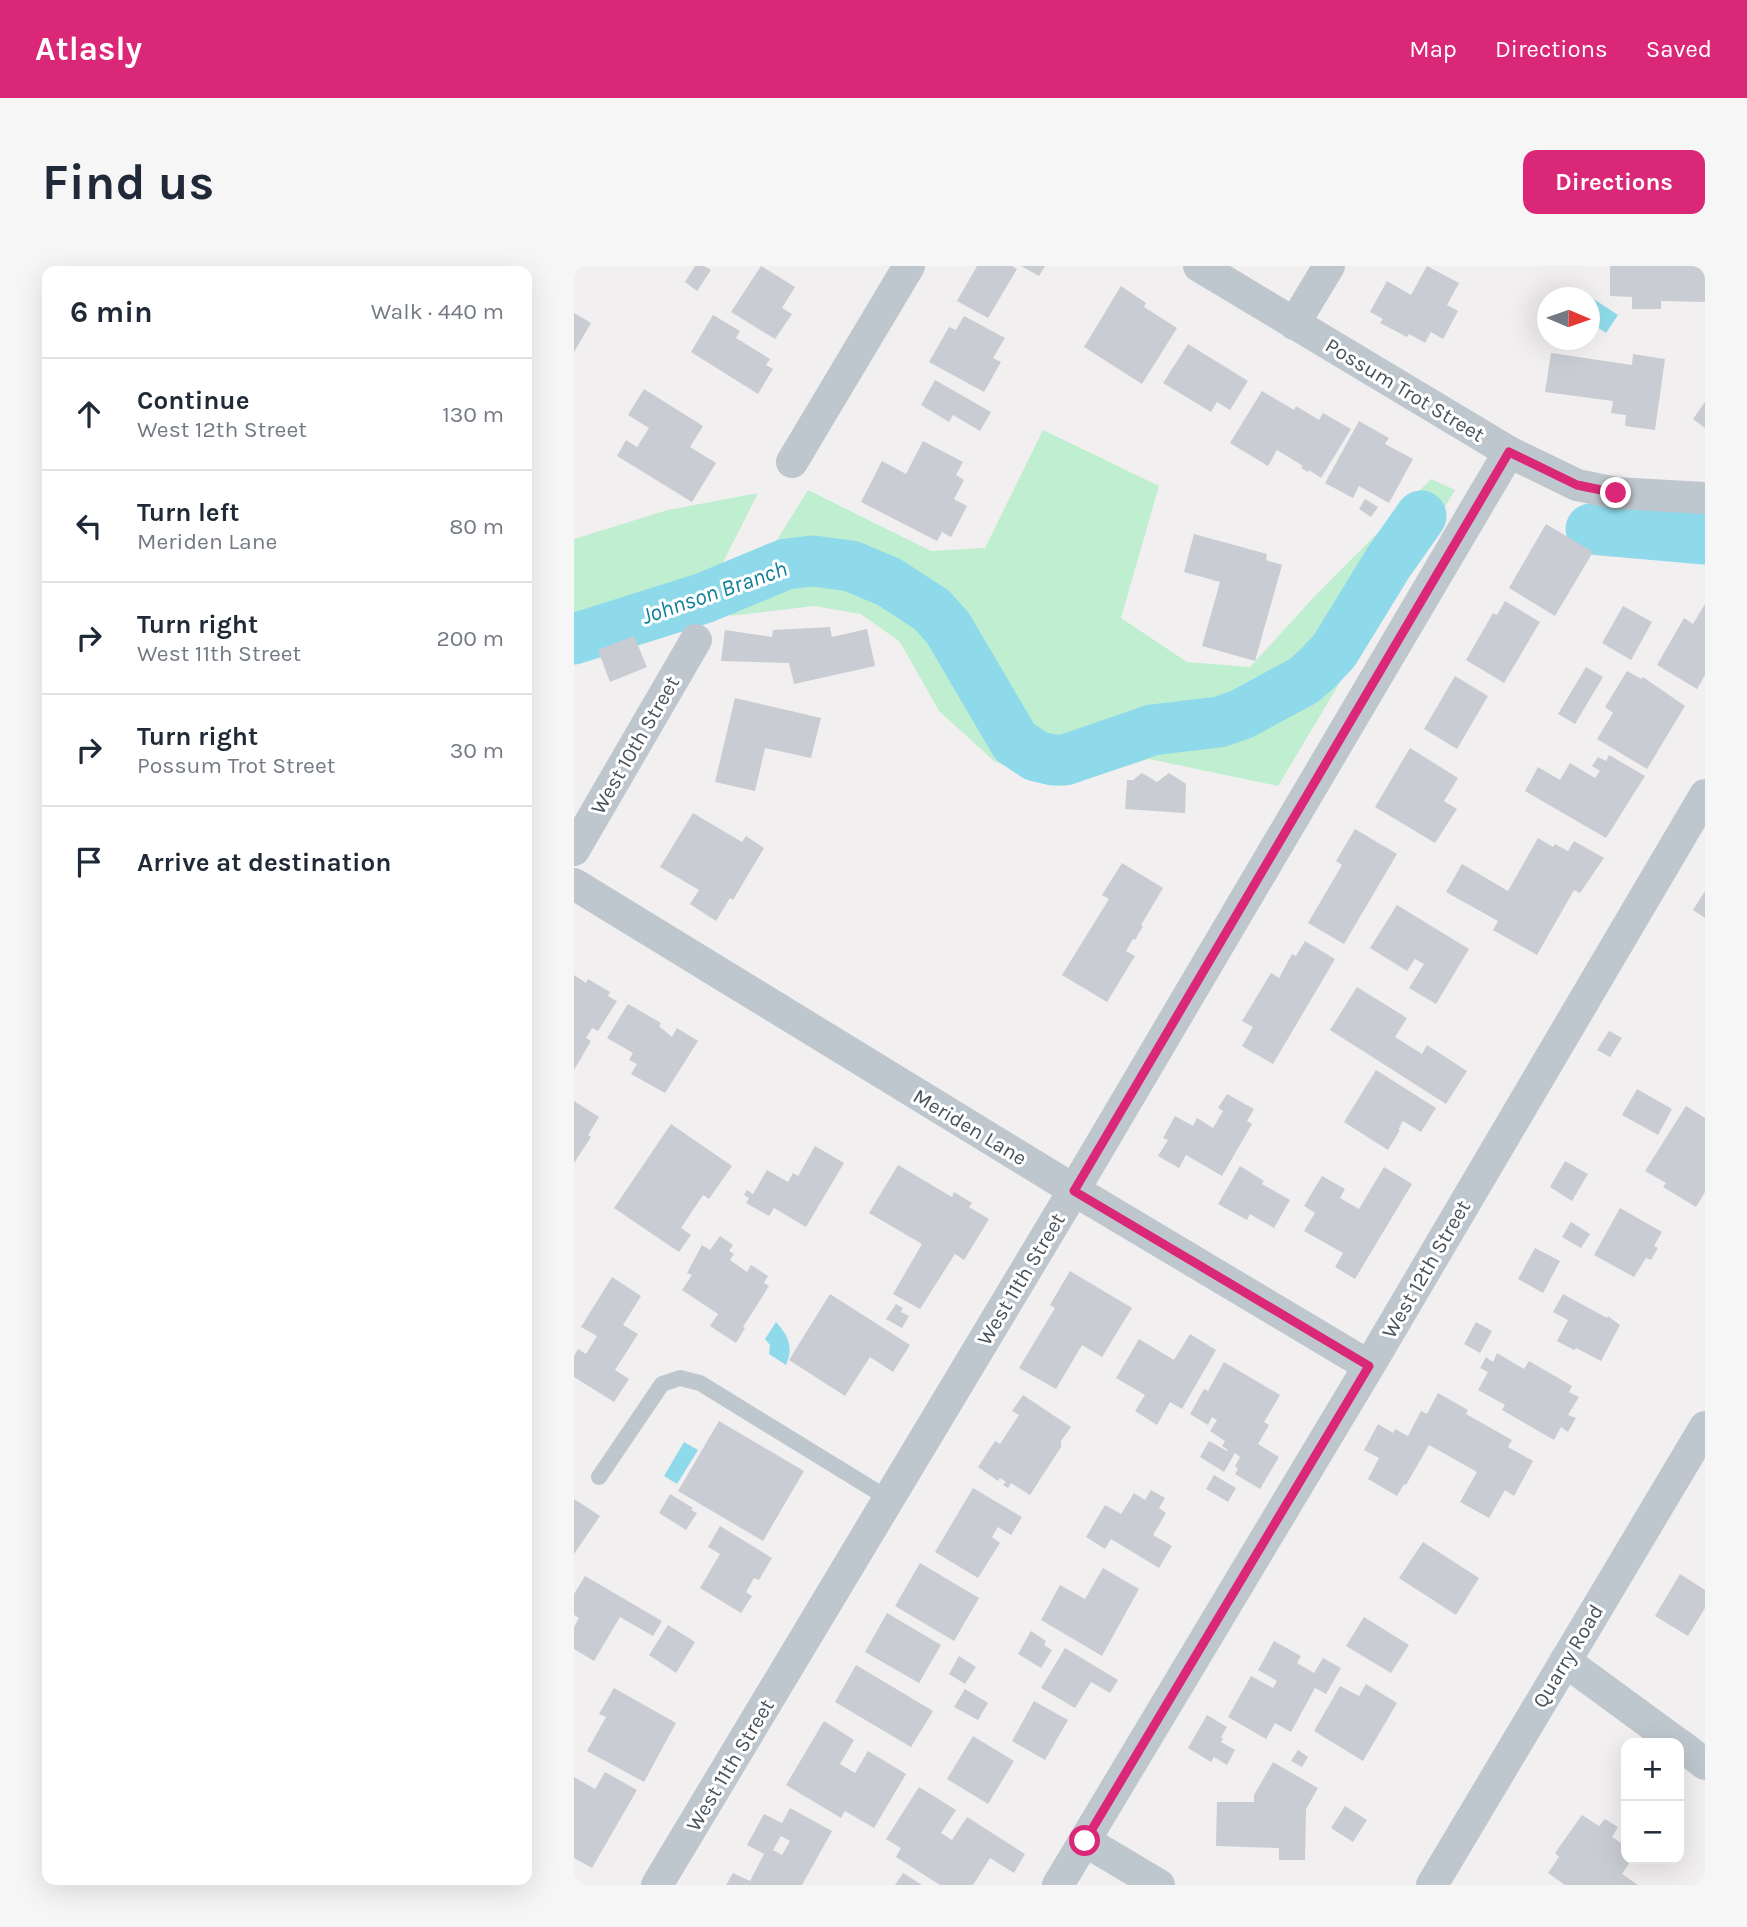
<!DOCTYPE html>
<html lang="en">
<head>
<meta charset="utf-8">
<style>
	:root { --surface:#fff; --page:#f6f6f7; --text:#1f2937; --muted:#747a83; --line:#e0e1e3; --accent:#db2777 }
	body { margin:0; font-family:Karla,sans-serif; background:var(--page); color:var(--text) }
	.controls { position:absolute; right:21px; bottom:21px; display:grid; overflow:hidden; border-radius:14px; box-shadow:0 7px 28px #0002 }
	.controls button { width:63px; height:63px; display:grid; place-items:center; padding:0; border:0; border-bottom:2px solid var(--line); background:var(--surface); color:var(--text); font:35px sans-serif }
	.compass { position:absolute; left:963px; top:21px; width:63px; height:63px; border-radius:50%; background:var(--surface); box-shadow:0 7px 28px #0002; rotate:92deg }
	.stop { position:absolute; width:21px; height:21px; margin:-16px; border:5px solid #db2777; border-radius:50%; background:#fff }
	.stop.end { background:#db2777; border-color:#fff; box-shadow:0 2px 7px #0008 }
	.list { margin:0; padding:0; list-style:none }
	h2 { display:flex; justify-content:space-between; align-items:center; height:91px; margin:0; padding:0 28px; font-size:30px }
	h2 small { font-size:23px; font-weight:400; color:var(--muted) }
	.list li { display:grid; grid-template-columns:46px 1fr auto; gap:21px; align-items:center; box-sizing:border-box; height:112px; padding:0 28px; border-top:2px solid var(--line) }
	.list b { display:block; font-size:26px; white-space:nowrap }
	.list p { margin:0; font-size:23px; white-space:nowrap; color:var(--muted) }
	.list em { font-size:23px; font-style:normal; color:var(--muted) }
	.icon { flex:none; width:38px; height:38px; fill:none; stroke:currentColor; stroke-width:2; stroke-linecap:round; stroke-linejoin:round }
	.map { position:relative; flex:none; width:1131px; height:1619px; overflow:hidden; border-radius:14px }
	header { display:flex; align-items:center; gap:42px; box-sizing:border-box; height:98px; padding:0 35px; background:var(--accent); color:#fff }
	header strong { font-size:33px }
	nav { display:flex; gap:38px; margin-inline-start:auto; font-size:24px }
	.intro { display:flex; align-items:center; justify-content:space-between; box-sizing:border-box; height:168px; padding:0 42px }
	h1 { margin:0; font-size:49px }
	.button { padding:18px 32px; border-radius:14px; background:var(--accent); color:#fff; font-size:24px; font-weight:700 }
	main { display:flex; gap:42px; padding:0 42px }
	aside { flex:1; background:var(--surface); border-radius:14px; box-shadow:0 7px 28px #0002 }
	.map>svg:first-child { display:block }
	.green { fill:#bfeed0 }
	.water { fill:#8edaea }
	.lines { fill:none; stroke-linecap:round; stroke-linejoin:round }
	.river { stroke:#8edaea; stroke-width:51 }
	.building { fill:#c9ccd2; fill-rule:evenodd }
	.service { stroke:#bec7ce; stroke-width:16 }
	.minor { stroke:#bec7ce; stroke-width:32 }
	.route { stroke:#db2777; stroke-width:9 }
	.labels { text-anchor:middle; stroke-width:6; stroke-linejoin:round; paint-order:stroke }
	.street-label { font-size:21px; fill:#48535c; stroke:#fff }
	.water-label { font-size:23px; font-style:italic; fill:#108198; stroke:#fff }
</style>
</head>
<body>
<header>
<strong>Atlasly</strong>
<nav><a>Map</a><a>Directions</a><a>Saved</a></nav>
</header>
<div class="intro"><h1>Find us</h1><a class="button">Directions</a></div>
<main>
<aside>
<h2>6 min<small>Walk · 440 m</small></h2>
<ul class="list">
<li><svg class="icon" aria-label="ahead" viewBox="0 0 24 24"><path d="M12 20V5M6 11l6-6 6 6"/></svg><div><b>Continue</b><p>West 12th Street</p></div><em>130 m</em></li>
<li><svg class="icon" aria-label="left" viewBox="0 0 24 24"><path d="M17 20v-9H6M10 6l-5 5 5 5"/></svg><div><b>Turn left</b><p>Meriden Lane</p></div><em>80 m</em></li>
<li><svg class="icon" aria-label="right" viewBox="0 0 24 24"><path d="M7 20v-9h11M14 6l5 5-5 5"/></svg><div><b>Turn right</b><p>West 11th Street</p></div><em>200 m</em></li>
<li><svg class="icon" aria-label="right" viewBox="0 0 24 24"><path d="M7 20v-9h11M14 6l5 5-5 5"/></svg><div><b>Turn right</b><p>Possum Trot Street</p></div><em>30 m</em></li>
<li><svg class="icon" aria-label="arrive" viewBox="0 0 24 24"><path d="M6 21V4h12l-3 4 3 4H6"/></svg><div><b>Arrive at destination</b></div></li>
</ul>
</aside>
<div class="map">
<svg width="1131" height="1619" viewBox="0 0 1131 1619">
	<rect width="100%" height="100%" fill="#f2eff0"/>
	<path class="green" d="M469 164 585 220 547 352 613 396 676 401 740 331 857 213 881 224 704 520 575 493 506 515H467L420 495 365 445 326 376 287 348 240 340 156 350 234 224 357 285 411 282Z
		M184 227 117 360 70 367 0 387V273L94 244Z"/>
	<path class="water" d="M1009 26 1044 49 1032 67 1016 56V32L1005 31Z
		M202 1056C214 1069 220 1081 212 1099L195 1088 196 1079 191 1073Z
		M110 1176 124 1184 103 1218 90 1210Z"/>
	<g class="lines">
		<path class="river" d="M1017 263 1131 273
			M0 373 130 332 212 298 239 295 277 300 315 316 358 344 374 362 441 476 462 490 479 494H491L578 464 645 456 668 448 729 415 743 403 760 385 814 297 847 250"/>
	</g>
	<path class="building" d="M121 0H130L137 4 123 25 111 16Z
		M187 0 221 21 208 42 218 48 201 73 157 46Z
		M403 0H438L443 3 414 52 383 35Z
		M447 0H471L465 10Z
		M853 0 885 17 873 39 884 45 869 73 857 66 851 77 835 68 833 71 806 57 809 53 796 46 813 15 837 29Z
		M1036 0H1131V36L1087 35V43H1058V31L1036 30Z
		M547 20 572 37 570 41 603 62 568 118 510 81Z
		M0 47 17 57 0 86Z
		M139 49 166 65 162 72 196 93 192 99 199 103 184 128 117 86Z
		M390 50 431 72 419 92 427 96 410 126 355 96 375 61 382 64Z
		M614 78 674 115 656 144 643 136 637 146 589 117Z
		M977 87 1058 99 1059 88 1091 93 1081 164 1051 160 1052 149 1037 147 1039 135 971 126Z
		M361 114 417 146 406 165 379 149 375 156 347 139Z
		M70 123 129 160 116 181 142 197 118 236 43 190 52 174 63 181 75 162 54 149Z
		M688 125 720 144 722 140 745 154 749 147 777 163 747 212 735 204 734 206 727 202 729 200 703 184 694 200 656 177Z
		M1131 136V162L1119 153Z
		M785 155 815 172 811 178 839 193 815 237 785 220 779 232 751 217Z
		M349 175 389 196 382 209 390 214 380 233 393 240 377 271 368 266 363 275 287 236 308 195 332 208Z
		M791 233 804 241 797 251 785 243Z
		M972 258 1019 286 981 350 935 322Z
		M620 268 693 288 692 294 708 299 681 395 628 380 646 316 610 306Z
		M931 335 966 356 930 417 892 394 919 347 923 349Z
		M1131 338V409L1123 423 1083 399 1110 352 1119 358Z
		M1049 340 1078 356 1057 394 1028 377Z
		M256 361 258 371 293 363 301 400 220 418 215 397 147 395 151 364 198 371 199 364Z
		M60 370 73 401 36 416 24 384Z
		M1012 401 1029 411 1001 458 984 448Z
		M1053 405 1067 413 1069 411 1111 440 1073 503 1023 473 1039 447 1031 441Z
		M881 410 914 430 883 483 850 463Z
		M161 432 247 452 237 492 191 482 181 525 141 516Z
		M836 482 884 512 870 535 883 543 861 577 801 541Z
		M1035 489 1071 510 1032 572 951 525 964 501 986 514 996 497 1021 512 1026 505 1018 500 1024 491 1032 495Z
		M568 507 583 516 595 507 612 518 611 547 551 543 553 514H559Z
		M119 547 168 576 172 570 190 582 159 634 156 632 142 655 116 638 125 624 86 601Z
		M781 563 823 588 770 678 734 657 768 599 762 595Z
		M964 572 979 581 981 578 994 585 1000 575 1030 592 1006 627 1000 624 963 689 919 664 924 655 872 626 888 598 934 625Z
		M548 597 589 622 567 659 569 660 561 674 559 673 552 685 561 690 533 736 488 709 535 633 528 629Z
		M1131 625V652L1119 644Z
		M823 639 895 683 862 738 835 722 850 698 841 693 833 705 796 682Z
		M731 675 761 693 699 798 668 780 679 761 668 755 697 707 705 712 718 688 722 690Z
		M0 709 12 717 14 713 36 726 34 730 43 735 24 765 18 762 12 772 17 775 0 804Z
		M783 721 833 752 821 771 848 788 853 779 893 805 872 838 756 764Z
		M54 738 87 757 85 760 98 771 103 762 124 775 91 827 57 808 63 798 55 794 59 787 33 772Z
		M1035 765 1048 772 1036 791 1023 784Z
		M802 804 862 842 847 866 829 855 824 864H826L814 884 770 856Z
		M1063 823 1098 843 1084 869 1048 849Z
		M653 828 680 843 673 855 678 858 648 910 612 889 605 902 584 890 594 874 589 872 601 850 619 860 623 852 639 862 649 845 644 842Z
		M0 835 25 851 14 869 17 871 0 897Z
		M1112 840 1131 852V926L1122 941 1089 921 1092 917 1071 905Z
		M97 858 158 900 135 933 129 929 107 962 117 969 105 986 40 942Z
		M241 880 270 897 232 961 200 942 195 950 172 937 175 932 170 929 173 924 179 928 193 904 214 916 219 907 224 910Z
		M991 895 1014 908 998 935 976 921Z
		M324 899 378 931 380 926 398 937 395 941 415 953 390 994 381 988 346 1043 319 1028 348 978 295 947Z
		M666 900 690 915 688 918 716 934 700 962 676 948 673 954 644 938Z
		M810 901 838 918 781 1013 761 1001 769 987 730 965 741 947 730 940 748 910 771 923 766 932 785 943Z
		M1046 942 1088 966 1080 980 1084 982 1077 994 1072 992 1060 1011 1020 989Z
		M997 956 1016 968 1007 982 988 971Z
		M146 970 159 979 155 985 160 988 156 994 173 1006 177 999 194 1010 190 1017 195 1020 169 1061 171 1062 162 1077 136 1060 144 1048 108 1024 118 1009 113 1007 128 979 136 984Z
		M961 982 986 995 969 1027 944 1013Z
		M496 1005 558 1042 528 1091 508 1079 482 1123 445 1102 481 1042 476 1039Z
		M38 1011 67 1030 49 1059 64 1068 41 1104 55 1113 40 1136 0 1111V1090L4 1083 12 1088 23 1070 7 1061Z
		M256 1028 336 1079 319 1106 296 1091 271 1130 215 1094Z
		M989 1028 1033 1052 1034 1050 1046 1059 1027 1095 1002 1082 1000 1084 983 1075 994 1054 979 1046Z
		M322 1038 329 1042 327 1046 335 1050 328 1062 312 1053Z
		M902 1056 918 1065 906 1087 890 1078Z
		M616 1068 642 1084 608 1143 596 1136 583 1159 561 1145 571 1129 542 1112 565 1073 600 1094Z
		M923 1087 950 1103 955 1095 998 1120 995 1126 1005 1131 994 1149 1002 1152 994 1166 987 1161 980 1174 928 1144 931 1139 904 1124 914 1106 906 1102 912 1091 919 1096Z
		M650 1096 706 1129 690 1156 695 1159 684 1178 705 1191 686 1223 661 1208 664 1203 661 1200 666 1191 661 1187 650 1206 626 1191 635 1175 653 1185 654 1184 648 1180 651 1175 636 1165 643 1154 638 1151 634 1159 616 1148 630 1123 634 1125Z
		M864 1127 894 1144 892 1148 938 1174 934 1181 959 1195 940 1230 931 1224 915 1252 886 1236 903 1206 855 1179 832 1219 830 1218 823 1230 794 1213 805 1192 790 1184 804 1158 819 1167 821 1163 834 1170 847 1145 853 1148Z
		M449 1129 497 1161 487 1175V1181L456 1229 437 1217 434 1222 429 1219 432 1216 426 1212 424 1215 404 1201 421 1175 426 1178 445 1149 438 1145Z
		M145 1155 230 1205 189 1275 104 1225Z
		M640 1209 662 1222 654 1236 632 1223Z
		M399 1222 448 1251 437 1269 424 1261 418 1271 426 1277 404 1312 361 1286Z
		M577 1224 591 1232 585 1242 592 1247 579 1269 598 1280 585 1302 537 1273 531 1283 512 1271 531 1239 547 1248 560 1227 571 1234Z
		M96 1228 119 1242 117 1244 123 1247 112 1264 85 1247Z
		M0 1233 26 1250 0 1288Z
		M146 1260 198 1292 185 1314 180 1312 172 1326 178 1330 167 1347 126 1322 146 1288 134 1281Z
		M849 1276 905 1312 882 1349 825 1312Z
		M346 1297 405 1332 380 1375 321 1340Z
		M529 1302 565 1323 528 1390 467 1354 486 1319 511 1333Z
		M1106 1308 1131 1324V1342L1114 1370 1081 1350Z
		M11 1310 88 1355 79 1370 46 1351 20 1395 0 1383V1361L5 1352 0 1349V1328Z
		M313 1347 367 1379 345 1417 291 1386Z
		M790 1351 835 1379 817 1407 772 1380Z
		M94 1359 121 1376 102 1407 75 1389Z
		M457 1365 472 1375 470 1379 478 1384 467 1402 444 1388Z
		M700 1375 727 1390 723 1397 740 1407 749 1392 767 1402 752 1428 741 1422 717 1466 701 1457 692 1473 654 1451 677 1410 699 1422 703 1415 684 1404Z
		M491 1382 544 1414 536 1427 517 1416 501 1442 467 1422Z
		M385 1390 402 1401 391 1418 375 1408Z
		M282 1399 359 1445 337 1481 261 1436Z
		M792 1418 823 1437 789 1495 740 1465 766 1420 785 1430Z
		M40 1422 102 1457 70 1516 13 1485 32 1451 25 1448Z
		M391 1423 414 1437 404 1454 380 1441Z
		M460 1435 494 1454 471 1494 438 1475Z
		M633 1449 653 1461 647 1471 649 1473 647 1476 661 1484 653 1499 640 1491 637 1496 614 1482Z
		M250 1455 280 1474 266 1498 281 1507 294 1485 332 1508 300 1562 271 1545 267 1552 212 1519Z
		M399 1470 440 1495 414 1538 373 1513Z
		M724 1484 734 1491 728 1501 717 1495Z
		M699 1496 744 1522 732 1543 731 1594H705V1582L642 1580 643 1536H680V1529Z
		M31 1506 63 1524 18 1602 0 1592V1511L21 1523Z
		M345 1521 382 1544 367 1567 378 1574 393 1551 451 1588 440 1607 416 1592 399 1619H366L322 1591 327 1582 312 1573Z
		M771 1540 793 1554 779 1576 757 1562Z
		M216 1542 258 1565 228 1619H152L159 1607 176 1615 190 1588 173 1579 190 1548 208 1557ZM207 1570 216 1575 208 1589 199 1584Z
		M1008 1549 1025 1560 1031 1553 1044 1561 1038 1571 1050 1579 1047 1583 1052 1587V1593H1058L1048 1608 1064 1619H991L974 1607 985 1591 981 1587Z
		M329 1607 348 1619H321Z"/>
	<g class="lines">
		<path class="service" d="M25 1211 88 1118 106 1112 126 1117 315 1233"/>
		<path class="minor" d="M625 0 935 186 1003 219 1042 227 1131 232
			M720 58 755 0
			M218 196 335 0
			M0 584 122 374
			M0 618 500 924 795 1100
			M991 1395 1103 1477
			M1105 1478 1131 1498
			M511 1575 585 1619
			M83 1619 500 924 935 186
			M484 1619 795 1100 1131 529
			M858 1619 1131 1161"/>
	</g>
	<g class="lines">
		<path class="route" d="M511 1575 795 1100 500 925 935 186 1003 219 1042 227"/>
	</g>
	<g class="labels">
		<g class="street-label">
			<text transform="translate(831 124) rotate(31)" y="7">Possum Trot Street</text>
			<text transform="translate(61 479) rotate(-60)" y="7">West 10th Street</text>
			<text transform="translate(396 861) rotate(31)" y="7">Meriden Lane</text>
			<text transform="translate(852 1003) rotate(-60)" y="7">West 12th Street</text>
			<text transform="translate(447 1013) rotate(-59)" y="7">West 11th Street</text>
			<text transform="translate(994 1390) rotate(-59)" y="7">Quarry Road</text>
			<text transform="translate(156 1499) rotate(-59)" y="7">West 11th Street</text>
		</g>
		<g class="water-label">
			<text transform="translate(140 326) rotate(-19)" y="8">Johnson Branch</text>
		</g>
	</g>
</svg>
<div class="controls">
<button>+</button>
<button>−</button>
</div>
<svg class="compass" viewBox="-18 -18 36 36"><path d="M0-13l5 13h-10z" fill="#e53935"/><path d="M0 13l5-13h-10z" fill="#747a83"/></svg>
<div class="stop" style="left:511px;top:1575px"></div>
<div class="stop end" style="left:1042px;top:227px"></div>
</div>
</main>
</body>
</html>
